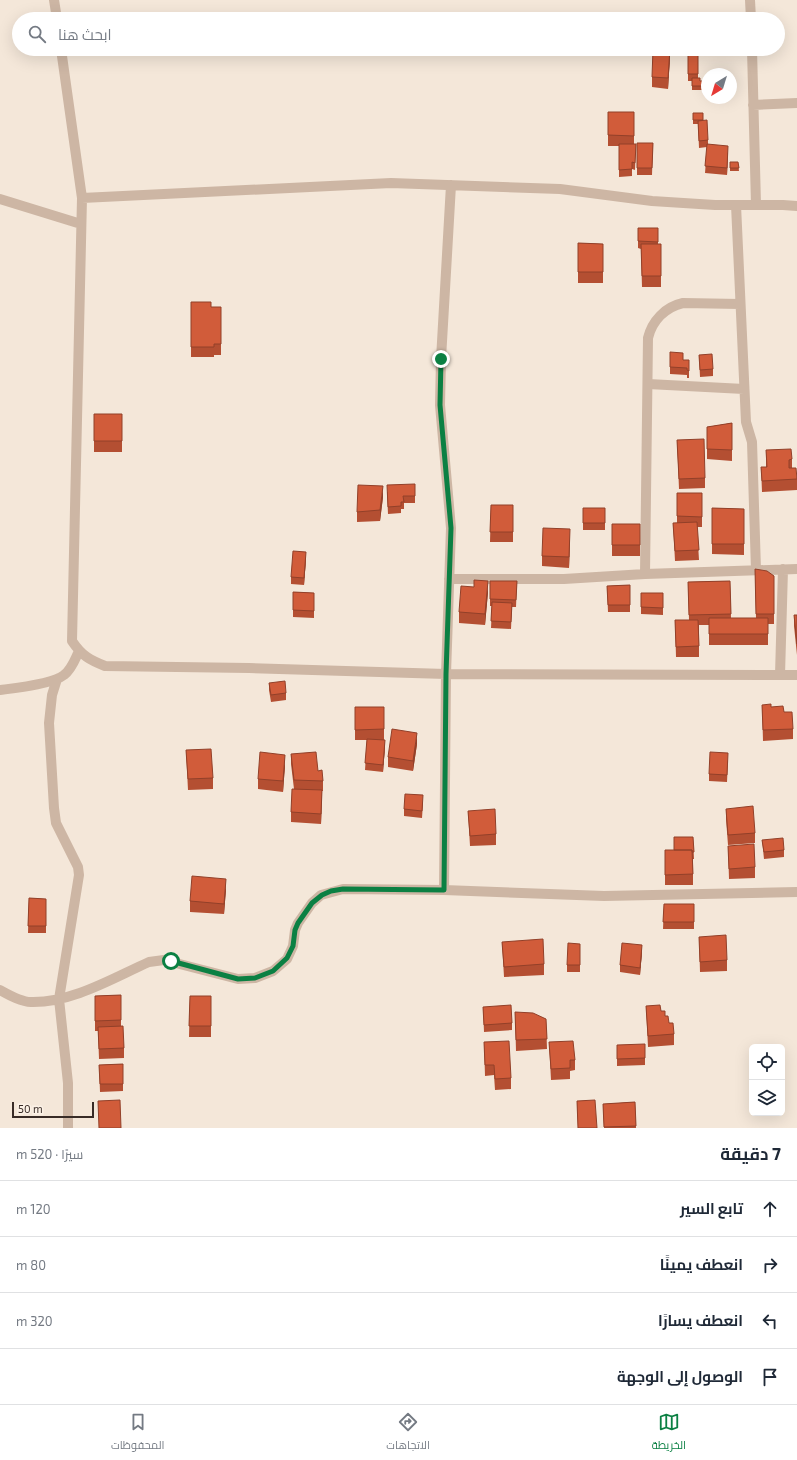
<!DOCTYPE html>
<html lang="ar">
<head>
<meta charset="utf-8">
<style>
	:root { --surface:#fff; --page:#f2f2f3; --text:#1f2937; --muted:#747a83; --line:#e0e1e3; --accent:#0b8043 }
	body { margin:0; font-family:"Exo 2",Cairo,sans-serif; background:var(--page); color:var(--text); direction:rtl }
	.controls { position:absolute; right:12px; bottom:12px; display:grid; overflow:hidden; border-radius:6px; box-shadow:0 4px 16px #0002 }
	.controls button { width:36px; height:36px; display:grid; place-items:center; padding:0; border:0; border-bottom:1px solid var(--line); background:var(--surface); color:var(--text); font:20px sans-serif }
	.compass { position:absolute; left:701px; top:68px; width:36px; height:36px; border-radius:50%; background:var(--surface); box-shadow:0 4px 16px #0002; rotate:218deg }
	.scale { position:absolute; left:12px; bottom:10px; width:82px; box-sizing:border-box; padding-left:4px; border:2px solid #382b26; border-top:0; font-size:11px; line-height:14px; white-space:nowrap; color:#382b26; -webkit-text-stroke:3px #fbf1e6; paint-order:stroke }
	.stop { position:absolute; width:12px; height:12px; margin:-9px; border:3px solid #0b8043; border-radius:50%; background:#fff }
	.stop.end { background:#0b8043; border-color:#fff; box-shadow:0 1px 4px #0008 }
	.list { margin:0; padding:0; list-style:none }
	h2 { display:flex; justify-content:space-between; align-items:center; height:52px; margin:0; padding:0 16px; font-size:17px }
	h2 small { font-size:13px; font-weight:400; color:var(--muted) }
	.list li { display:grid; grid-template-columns:26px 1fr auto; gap:12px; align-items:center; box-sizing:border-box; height:56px; padding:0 16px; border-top:1px solid var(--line) }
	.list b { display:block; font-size:15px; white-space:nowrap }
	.list em { font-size:13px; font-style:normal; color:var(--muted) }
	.icon { flex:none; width:22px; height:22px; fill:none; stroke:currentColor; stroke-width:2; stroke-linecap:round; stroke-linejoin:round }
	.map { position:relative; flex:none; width:797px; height:1128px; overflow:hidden; direction:ltr }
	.search { position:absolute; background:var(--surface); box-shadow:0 4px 16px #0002; left:12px; right:12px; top:12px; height:44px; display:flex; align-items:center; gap:10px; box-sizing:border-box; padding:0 14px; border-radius:22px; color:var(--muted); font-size:15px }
	.sheet { height:276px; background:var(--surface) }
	nav { display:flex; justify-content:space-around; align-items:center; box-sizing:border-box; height:56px; border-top:1px solid var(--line); background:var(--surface); font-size:11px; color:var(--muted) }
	nav a { display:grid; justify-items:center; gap:2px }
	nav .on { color:var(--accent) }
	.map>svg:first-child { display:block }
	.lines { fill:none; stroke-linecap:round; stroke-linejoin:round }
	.minor { stroke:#cdb6a4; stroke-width:10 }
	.wall { fill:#b44f32 }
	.shaded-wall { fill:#924029 }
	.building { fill:#d15c3a; stroke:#924029 }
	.route { stroke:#0b8043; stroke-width:5 }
</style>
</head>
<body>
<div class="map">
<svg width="797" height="1128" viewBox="0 0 797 1128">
	<rect width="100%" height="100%" fill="#f4e7d9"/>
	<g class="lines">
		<path class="minor" d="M54 0 57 19
			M750 0 751 19
			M61 49 82 198 72 641C82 656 90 660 105 666L249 668 446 674 797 675
			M752 49 756 205
			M753 105 797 103
			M82 198 391 183 560 189 652 201 715 205H783L797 206
			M0 199 81 224
			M736 205 746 422 752 442 756 570
			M648 384 744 389
			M645 574 648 338C652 321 665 307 683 303L740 304
			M449 579H564L645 574 797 569
			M780 675 783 569
			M57 679 52 695 49 723 54 808 56 823 78 867 79 875 59 999 68 1083V1128
			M0 690C15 688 53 684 64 675 72 669 75 659 79 651
			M444 890 446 674 451 528 440 405 441 359 451 185
			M0 990C9 995 21 1002 31 1002 72 1003 113 978 149 962L164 960 238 979 255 978 273 971 287 959 293 946 295 930 298 923 312 903 321 895 343 889 444 890 604 896 797 892"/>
	</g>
	<path class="wall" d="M688 50H698V78L700 81H704V90H692V81H688Z
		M670 57 668 89 652 87V77Z
		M608 112H634V144H636L635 170 632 169V176L619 177V146H608Z
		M693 113 703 120 708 140V145L728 153 727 175 705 173 707 147 699 148 698 124H693Z
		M637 143H653L652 175H637Z
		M730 162H738L739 171H730Z
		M638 228H658V244H661V287H642L641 249 638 248Z
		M578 243 603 244V283H578Z
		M191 302 211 307H221V355H214V357H191Z
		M670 352 683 360H689V378H687V375L670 374Z
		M699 355 713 369V376L700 377Z
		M94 414H122V452H94Z
		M732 423V461L707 459V427Z
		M677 440 705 478V488L679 489Z
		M766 450 792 459V468L797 478V490L762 492 761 467H766Z
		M387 492 415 496V503H404V509H401V513L388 514Z
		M677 493H702V527H697L699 560 675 561 673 523H677Z
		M383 497 380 521 357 522V512Z
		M491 505H513V542H490Z
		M583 508H605V530H583Z
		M712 508 744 509V555L712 554Z
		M612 524H640V556H612Z
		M570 540 569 568 542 566V556Z
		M306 559 304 585 291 584V577Z
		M755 569 774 576V624H768V645H709V625H699V657H676L675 620H689L688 582 730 581 731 618H756Z
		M490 581H517L516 607H512L511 629 491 628 492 606H490Z
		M630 585V612H608L607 586Z
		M293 592 314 593V618L293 617Z
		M488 592 485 625 459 623V612Z
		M641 593H663V615L641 614Z
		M794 615H797V655L794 626Z
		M269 683 286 693V700L271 702 269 690Z
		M762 705 784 712 793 729V739L763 741Z
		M355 707H384V740L385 747 383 772 365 770 367 740H355Z
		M417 744 413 771 388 767V757Z
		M186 750 213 778V789L188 790Z
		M291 754 318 771 323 781V791H322L321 824 291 822V812L294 789 291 764Z
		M728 760 727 782 709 781V774Z
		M285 765 283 792 258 789V779Z
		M423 803 422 818 404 816V809Z
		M726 809 755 833V843L728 845 726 819Z
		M468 811 496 834V845L470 846Z
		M693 837 694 859H693V885H665V850H674Z
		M762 840 784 850V857L764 859Z
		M728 846 755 867V878L729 879Z
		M226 889 224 914 190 912V901Z
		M29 898 46 899V933H28Z
		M664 904H694V929H663Z
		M699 937 727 960V971L700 972Z
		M502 942 544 964V975L504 977Z
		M580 944V972H567V965Z
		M642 952 640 975 620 972V965Z
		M121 995V1026L124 1048V1058L99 1059 98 1031H95V996Z
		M190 996H211V1037H189Z
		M646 1006 661 1011 665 1016 674 1034V1045L648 1047Z
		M483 1007 512 1023V1030L484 1032Z
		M515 1012 546 1019 547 1049 516 1051Z
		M484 1042 511 1078V1089L495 1090 494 1075 485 1076Z
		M549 1042 575 1060V1070L570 1071V1079L551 1080Z
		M617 1045 645 1058V1065L617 1066Z
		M123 1064V1091L100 1092 99 1065Z
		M577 1101 597 1128H578Z
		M635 1102 636 1128H604L603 1104Z"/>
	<path class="shaded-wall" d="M670 49V57L668 89V78Z
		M728 146V153L727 175V168Z
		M383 486V497L380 521V510Z
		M570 529V540L569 568V557Z
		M306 552V559L304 585V578Z
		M488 581V592L485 625V614Z
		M417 733V744L413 771V761Z
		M385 740V747L383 772V765Z
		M285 755V765L283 792V781Z
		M322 790V801L321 824V814Z
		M226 879V889L224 914V904Z
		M642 945V952L640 975V968Z"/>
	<path class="building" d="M653 49H670L668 78 652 77Z
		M688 50H698V74H688Z
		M692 78H700V81H704V86H692Z
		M608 112H634V136L608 135Z
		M693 113H703V120H693Z
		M707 120 708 140 699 141 698 121Z
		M637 143H653L652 168H637Z
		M619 144H636L635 163 632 162V169L619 170Z
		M707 144 728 146 727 168 705 166Z
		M730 162H738L739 168H730Z
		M638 228H658V242L638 241Z
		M578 243 603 244V272H578Z
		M641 244H661V276H642Z
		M191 302H211V307H221V344H214V347H191Z
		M670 352 683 353V360H689V371L687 370V368L670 367Z
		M712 354 713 369 700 370 699 355Z
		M94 414H122V441H94Z
		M732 423V450L707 449V427Z
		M704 439 705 478 679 479 677 440Z
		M791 449 792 459 789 460V468H796L797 479 762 481 761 467H767L766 450Z
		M415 484V496H403L404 502H401V506L388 507 387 485Z
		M358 485 383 486 380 510 357 512Z
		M677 493H702V517L677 516Z
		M491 505H513V532H490Z
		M583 508H605V523H583Z
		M712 508 744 509V544H712Z
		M697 522 699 550 675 551 673 523Z
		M612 524H640V545H612Z
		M543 528 570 529 569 557 542 556Z
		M293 551 306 552 304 578 291 577Z
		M755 569 767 571 774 576V614H756Z
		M474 580 488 581 485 614 459 612 461 586 474 587Z
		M490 581H517L516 600 490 599Z
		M730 581 731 614 689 615 688 582Z
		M630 585V605H608L607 586Z
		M293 592 314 593V611L293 610Z
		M641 593H663V608L641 607Z
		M492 602 512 603 511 622 491 621Z
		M794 615H797V644Z
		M709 618H768V634H709Z
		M675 620H698L699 646 676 647Z
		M285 681 286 693 271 695 269 683Z
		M771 704V707L783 706 784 712H792L793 729 763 730 762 705Z
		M355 707H384V729L355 730Z
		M392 729 417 733 413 761 388 757Z
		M367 739 385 740 383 765 365 763Z
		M211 749 213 778 188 779 186 750Z
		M260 752 285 755 283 781 258 779Z
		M316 752 318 771 322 770 323 781 294 780 291 754Z
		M710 752 728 753 727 775 709 774Z
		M292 789 322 790 321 814 291 812Z
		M405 794 423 795 422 811 404 809Z
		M753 806 755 833 728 835 726 809Z
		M495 809 496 834 470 836 468 811Z
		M674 837H693L694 852H692V850H674Z
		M783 838 784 850 764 852 762 840Z
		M754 844 755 867 729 869 728 846Z
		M665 850H692L693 874 665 875Z
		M192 876 226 879 224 904 190 901Z
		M29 898 46 899V926H28Z
		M664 904H694V922H663Z
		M726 935 727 960 700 962 699 937Z
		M543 939 544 964 504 967 502 942Z
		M568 943 580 944V965H567Z
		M622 943 642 945 640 968 620 965Z
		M121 995V1020L95 1021V996Z
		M190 996H211V1026H189Z
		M511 1005 512 1023 484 1025 483 1007Z
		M660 1005 661 1011H665V1016H668L669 1023H673L674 1034 648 1036 646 1006Z
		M515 1012 533 1013 546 1019 547 1039 516 1040Z
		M123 1026 124 1048 99 1049 98 1027Z
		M509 1041 511 1078 495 1079 494 1065H485L484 1042Z
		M573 1041 575 1060H570V1068L551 1069 549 1042Z
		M645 1044V1058L617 1059V1045Z
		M123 1064V1084H100L99 1065Z
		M120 1100 121 1128H99L98 1101Z
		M595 1100 597 1128H578L577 1101Z
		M635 1102 636 1126 604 1127 603 1104Z"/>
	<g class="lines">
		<path class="route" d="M171 961 238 979 255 978 273 971 287 958 293 946 295 930 298 923 312 903 322 895 331 891 343 889 444 890 446 674 451 528 440 405 441 359"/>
	</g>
</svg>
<div class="controls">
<button><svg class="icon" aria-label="locate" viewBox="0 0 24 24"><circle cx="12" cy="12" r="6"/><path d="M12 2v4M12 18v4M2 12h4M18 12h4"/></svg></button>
<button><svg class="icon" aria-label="layers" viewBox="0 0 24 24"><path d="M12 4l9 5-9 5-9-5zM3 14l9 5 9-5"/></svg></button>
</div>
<svg class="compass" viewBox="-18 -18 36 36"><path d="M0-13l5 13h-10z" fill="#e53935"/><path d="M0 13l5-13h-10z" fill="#747a83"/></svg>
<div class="scale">50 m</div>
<div class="stop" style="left:171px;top:961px"></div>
<div class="stop end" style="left:441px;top:359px"></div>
<div class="search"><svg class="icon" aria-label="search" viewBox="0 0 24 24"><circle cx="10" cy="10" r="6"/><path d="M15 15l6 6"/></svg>ابحث هنا</div>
</div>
<section class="sheet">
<h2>7 دقيقة<small>سيرًا · 520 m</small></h2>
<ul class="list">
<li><svg class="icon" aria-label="ahead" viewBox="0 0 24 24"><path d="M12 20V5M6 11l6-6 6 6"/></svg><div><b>تابع السير</b></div><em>120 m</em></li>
<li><svg class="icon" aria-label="right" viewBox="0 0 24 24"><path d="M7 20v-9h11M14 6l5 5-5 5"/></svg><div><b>انعطف يمينًا</b></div><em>80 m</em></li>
<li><svg class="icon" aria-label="left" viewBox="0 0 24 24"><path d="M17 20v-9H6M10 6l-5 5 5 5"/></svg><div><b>انعطف يسارًا</b></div><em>320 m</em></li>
<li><svg class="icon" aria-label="arrive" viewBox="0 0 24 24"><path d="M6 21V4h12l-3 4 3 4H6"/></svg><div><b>الوصول إلى الوجهة</b></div></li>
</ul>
</section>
<nav>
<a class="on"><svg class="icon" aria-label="map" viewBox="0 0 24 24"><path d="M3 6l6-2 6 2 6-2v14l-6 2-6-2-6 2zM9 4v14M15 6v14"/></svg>الخريطة</a>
<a><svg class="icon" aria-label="directions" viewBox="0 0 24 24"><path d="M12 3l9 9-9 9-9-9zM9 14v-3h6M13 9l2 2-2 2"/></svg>الاتجاهات</a>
<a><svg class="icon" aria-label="saved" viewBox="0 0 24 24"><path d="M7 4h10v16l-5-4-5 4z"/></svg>المحفوظات</a>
</nav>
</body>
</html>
